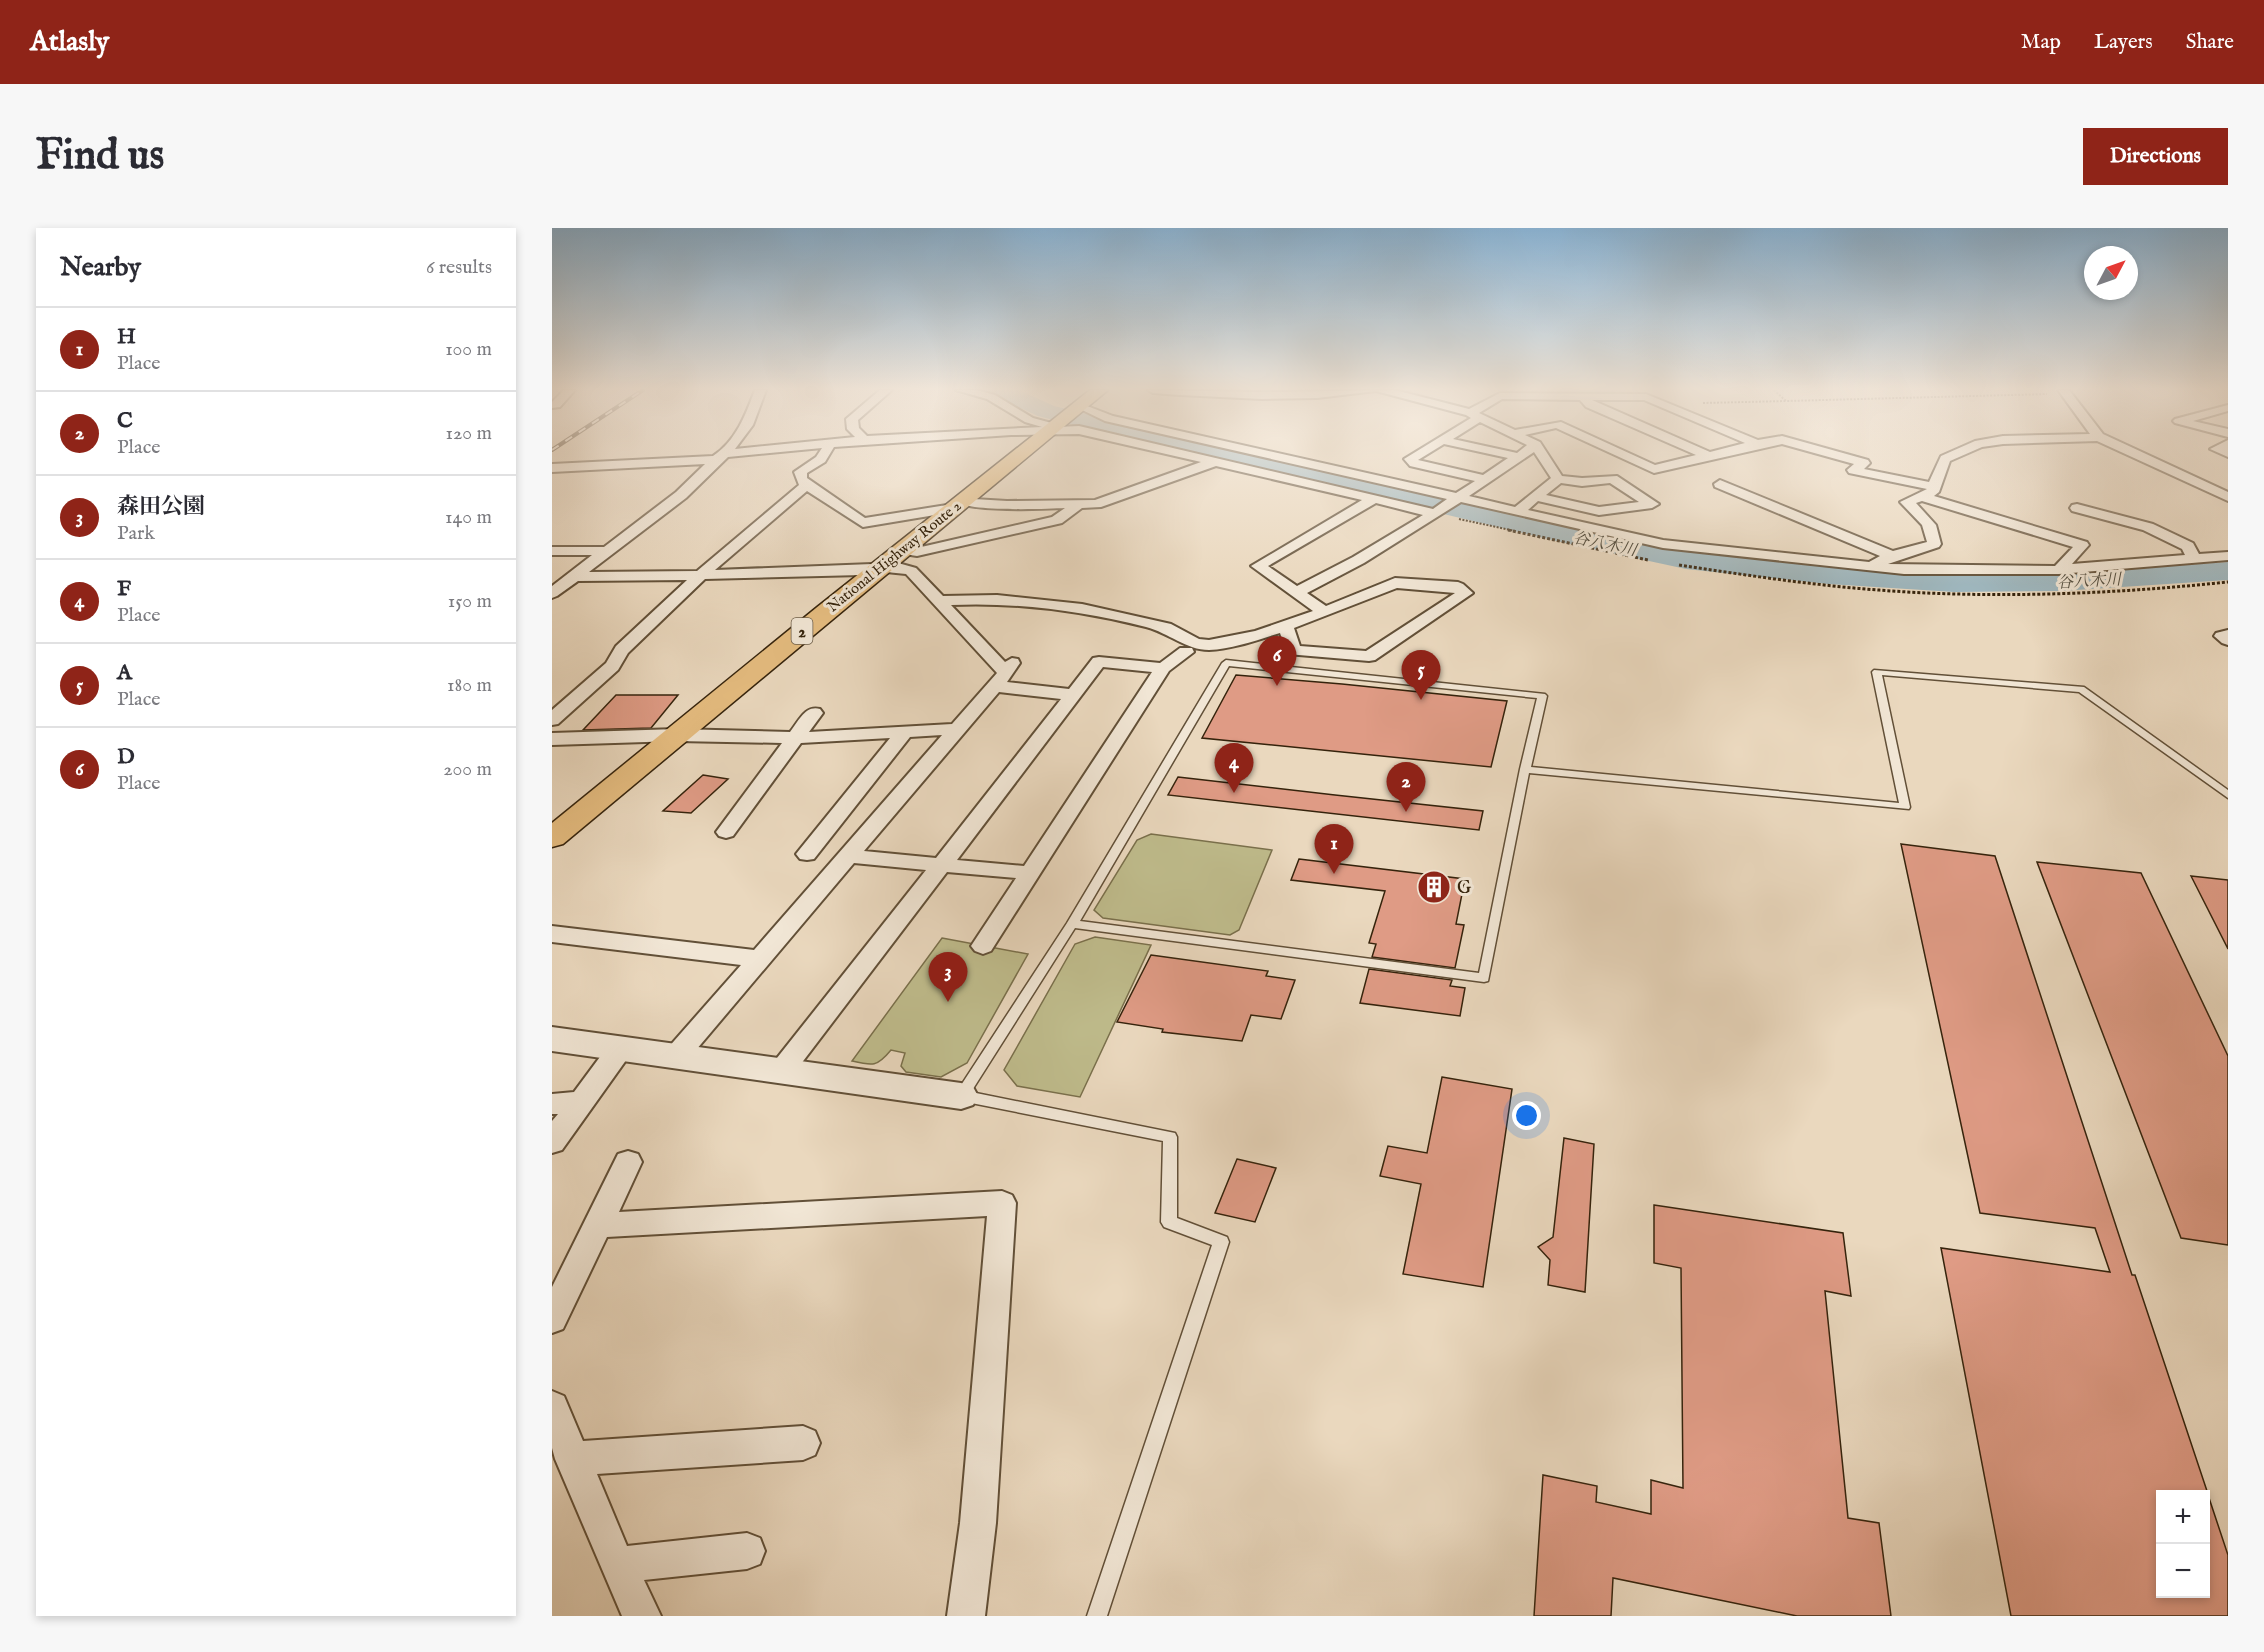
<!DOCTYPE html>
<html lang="en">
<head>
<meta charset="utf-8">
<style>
	:root { --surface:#fff; --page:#f7f7f7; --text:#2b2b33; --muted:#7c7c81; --line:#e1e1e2; --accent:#8f2418 }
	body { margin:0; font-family:"IM FELL English","Noto Serif JP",serif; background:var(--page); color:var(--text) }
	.controls { position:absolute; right:18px; bottom:18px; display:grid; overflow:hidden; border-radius:0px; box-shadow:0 3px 9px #0003 }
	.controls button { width:54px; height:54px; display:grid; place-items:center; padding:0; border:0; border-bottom:2px solid var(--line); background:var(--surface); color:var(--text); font:30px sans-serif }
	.compass { position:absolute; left:1532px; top:18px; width:54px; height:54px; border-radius:50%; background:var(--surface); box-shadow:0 3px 9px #0003; rotate:49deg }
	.you { position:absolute; left:975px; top:888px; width:21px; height:21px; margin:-15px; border:4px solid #fff; border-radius:50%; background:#1a73e8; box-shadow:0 0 0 9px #1a73e833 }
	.badge { display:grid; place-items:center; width:39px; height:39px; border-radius:50%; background:var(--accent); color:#fff; font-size:20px; font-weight:700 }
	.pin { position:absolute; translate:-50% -50px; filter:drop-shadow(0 2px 3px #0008) }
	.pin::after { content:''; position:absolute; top:32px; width:21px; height:18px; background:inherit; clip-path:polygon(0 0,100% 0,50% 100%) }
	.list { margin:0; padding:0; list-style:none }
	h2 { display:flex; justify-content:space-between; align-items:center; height:78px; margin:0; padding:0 24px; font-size:26px }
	h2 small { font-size:20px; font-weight:400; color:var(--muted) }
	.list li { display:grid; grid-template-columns:39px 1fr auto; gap:18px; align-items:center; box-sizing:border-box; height:84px; padding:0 24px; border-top:2px solid var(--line) }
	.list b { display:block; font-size:22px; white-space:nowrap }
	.list p { margin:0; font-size:20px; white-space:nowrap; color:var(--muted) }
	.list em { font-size:20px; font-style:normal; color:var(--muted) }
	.map { position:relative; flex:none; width:1676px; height:1388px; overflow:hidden; border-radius:0px }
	header { display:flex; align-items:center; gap:36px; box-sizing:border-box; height:84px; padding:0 30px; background:var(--accent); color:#fff }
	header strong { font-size:28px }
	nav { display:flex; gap:33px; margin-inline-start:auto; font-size:21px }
	.intro { display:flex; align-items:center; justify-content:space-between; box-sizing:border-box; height:144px; padding:0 36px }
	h1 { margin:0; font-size:42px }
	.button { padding:15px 27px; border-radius:0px; background:var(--accent); color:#fff; font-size:21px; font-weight:700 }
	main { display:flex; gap:36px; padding:0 36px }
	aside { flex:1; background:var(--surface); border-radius:0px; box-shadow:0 3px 9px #0003 }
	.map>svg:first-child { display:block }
	.green { fill:#bfbc8c; stroke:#7a704c; stroke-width:1.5 }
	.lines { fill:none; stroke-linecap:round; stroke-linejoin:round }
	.river { fill:#9eb6bd; fill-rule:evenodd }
	.building { fill:#df9b85; stroke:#35230c; stroke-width:1.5 }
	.service-casing { stroke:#625038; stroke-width:3 }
	.minor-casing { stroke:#625038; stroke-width:4 }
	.tertiary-casing { stroke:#625038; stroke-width:4 }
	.trunk-casing { stroke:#35230c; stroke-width:3 }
	.path-far1 { stroke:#35230c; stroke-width:2; stroke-dasharray:2 1.5; stroke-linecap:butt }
	.path { stroke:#35230c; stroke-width:3; stroke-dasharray:3 2; stroke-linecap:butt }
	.service { fill:#f1e6d5; fill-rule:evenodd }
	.minor { fill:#f1e6d5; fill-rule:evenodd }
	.tertiary { fill:#f1e6d5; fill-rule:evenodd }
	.trunk { fill:#e5bc7f; fill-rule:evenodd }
	.rail-casing { stroke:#35230c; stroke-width:4 }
	.rail { stroke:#f1e6d5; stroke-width:2; stroke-dasharray:8; stroke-linecap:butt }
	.labels { text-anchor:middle; stroke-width:6; stroke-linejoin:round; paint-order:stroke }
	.far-street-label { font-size:15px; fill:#35230c; stroke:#f1e6d5 }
	.far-water-label { font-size:16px; font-style:italic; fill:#544f41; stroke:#f1e6d5 }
	.shield { fill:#f1e6d5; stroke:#6d5e48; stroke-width:1.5 }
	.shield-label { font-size:16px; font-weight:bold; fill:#35230c }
	.poi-label { font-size:18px; fill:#35230c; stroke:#f1e6d5; text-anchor:start }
</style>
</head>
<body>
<header>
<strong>Atlasly</strong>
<nav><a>Map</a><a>Layers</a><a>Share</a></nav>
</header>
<div class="intro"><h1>Find us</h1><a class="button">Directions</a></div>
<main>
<aside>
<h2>Nearby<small>6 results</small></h2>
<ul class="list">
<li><span class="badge">1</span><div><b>H</b><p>Place</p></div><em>100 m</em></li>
<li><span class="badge">2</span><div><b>C</b><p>Place</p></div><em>120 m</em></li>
<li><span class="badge">3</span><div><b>森田公園</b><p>Park</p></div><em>140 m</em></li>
<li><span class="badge">4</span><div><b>F</b><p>Place</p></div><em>150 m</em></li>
<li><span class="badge">5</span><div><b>A</b><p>Place</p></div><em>180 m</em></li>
<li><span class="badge">6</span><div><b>D</b><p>Place</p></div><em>200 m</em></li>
</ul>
</aside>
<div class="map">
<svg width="1676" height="1388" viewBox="0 0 1676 1388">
	<rect width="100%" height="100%" fill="#ead8be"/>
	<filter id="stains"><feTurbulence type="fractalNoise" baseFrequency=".00333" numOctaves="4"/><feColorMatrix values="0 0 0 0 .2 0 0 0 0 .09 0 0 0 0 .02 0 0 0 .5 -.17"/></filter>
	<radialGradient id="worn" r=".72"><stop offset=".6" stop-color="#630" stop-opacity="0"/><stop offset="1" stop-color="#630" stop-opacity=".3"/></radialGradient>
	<path class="green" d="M599 606 720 622 687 702 678 707 551 690 542 682 585 612Z
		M543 709 599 717 528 869 465 858 452 842 523 716Z
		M390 710 476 726 415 835 389 849 354 844 349 838 353 825 339 822C325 839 321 838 300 833Z"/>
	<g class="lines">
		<path class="river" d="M437 162H467L502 178 539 187 1000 296 1134 323 1276 338 1402 346 1509 345 1676 334V352L1509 363 1402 364 1276 356 1134 341 1000 312 529 199 486 188 440 167Z"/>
	</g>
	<path class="building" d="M684 447 790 456 955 473 939 539 650 510Z
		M64 467H126L99 500 31 502Z
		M151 547 176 551 139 585 111 583Z
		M626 549 783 567 931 583 927 602 616 567Z
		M1349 616 1443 628 1580 1047H1583L1656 1266H1608V1365H1653V1271L1657 1270 1676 1327V1388H1459L1389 1020 1558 1044 1543 1000 1428 985Z
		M747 631 913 651 904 696 912 697 903 740 820 729 824 716 817 715 833 663 739 652Z
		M1485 634 1589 645 1676 828V1017L1629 1010Z
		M1639 648 1676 652V721Z
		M599 727 716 743 714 748 743 752 729 791 699 787 690 813 610 804 611 801 565 794Z
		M817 741 900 752 898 758 913 760 908 788 808 775Z
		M890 849 960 861 931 1059 851 1046 869 956 828 948 836 918 875 925Z
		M1012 910 1042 916 1033 1064 996 1057 998 1032 986 1019 1001 1009Z
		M685 931 724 940 703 994 663 985Z
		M1102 977 1291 1005 1299 1068 1273 1063 1296 1290 1327 1295 1339 1388H1245L1061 1350 1059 1388H982L991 1247 1045 1258 1044 1274 1099 1286V1252L1131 1260 1129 1040 1102 1035Z"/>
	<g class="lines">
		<g class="service-casing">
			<path id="service" d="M674 432 993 466 995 468 979 539 1347 575 1320 444 1322 442 1532 459 1676 562V570L1527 464 1330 447 1358 579 1357 581 977 545 936 753 932 754 523 700 419 864 623 905 625 909V990L675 1009 677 1014 555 1388H535L660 1017 612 999 609 994 611 913 409 873 404 872 402 868 515 695 670 435ZM677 438 985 470 968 541 927 745 528 693Z"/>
		</g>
		<g class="minor-casing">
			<path id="minor" d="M12 162H23L8 179 0 180V174Z
				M203 162H214L201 197 183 221 303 209 295 201 294 191 328 162H340L306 192 307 200 315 208 490 199 473 194 435 171 404 162H425L443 167 481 190 503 196 504 199 527 198 881 281 895 271 553 193 524 179 530 176 561 188 904 265 923 253 858 238 852 231 919 190 914 187 824 163 765 170 710 171 628 167 601 165 596 162 710 164 843 162 917 181 948 165 1094 166 1206 212 1230 208 1316 232 1318 235 1312 241 1377 254 1389 228 1423 213 1451 208 1538 206 1506 162H1517L1551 206 1676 264V273L1545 213 1451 216 1430 219 1398 233 1387 264 1382 268 1535 314 1537 317 1520 336 1633 327 1630 321 1591 302 1520 283 1518 280 1520 277 1525 276 1601 296 1641 315 1647 326 1676 324V332L1507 346H1352L1111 320 909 274 812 335 755 365 774 378 843 350 906 354 911 356 921 365 823 432 817 433 735 426 728 405C705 412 681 421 657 422 634 422 617 405 594 399 530 383 465 374 399 377L453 434 460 430 466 431 468 435 455 454 517 461 541 430 547 429 608 435 628 420H640L642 424 617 443 439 723 431 726 423 723 419 718 464 650 395 644 239 849 230 852 221 849 217 842 221 835 374 642 302 635 133 835 124 837 115 835 111 828 115 821 189 737 0 714V698L202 722 390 507 358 509 262 631 255 632 248 631 244 626 248 621 338 510 249 515 181 608 174 610 167 608 164 604 230 515 125 513 0 517V505L125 501 238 504C247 493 253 477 268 481L271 485 257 504 400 496 445 445 354 346 334 344 309 347 153 351 76 425 66 442 6 496 0 497V482L54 435 64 418 135 352 26 353 5 368 0 370V358L40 327H0V319H52L124 264 153 236 0 244V236L161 228C184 213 194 186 203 162ZM950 171 1028 172 1034 179 1144 227 1103 237 1009 194 963 202 927 185ZM1040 172H1092L1193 215 1158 224ZM928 194 975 217 965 225 901 211ZM1004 200 1102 245 1230 216 1302 236 1295 242 1297 245 1375 261 1348 274 1370 297 1375 314 1341 323 1168 252 1162 256 1163 259 1328 328 1317 334 1111 312 976 282 986 273 1047 287 1100 280 1107 276 1065 248 1030 250 1010 248 988 214 973 207ZM527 206 649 234 543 272 455 273 405 270 403 273C415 284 493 281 513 280L500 289 365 320 350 318 343 322 345 325 365 328 510 295 530 280 549 279 664 238 810 272 699 338 761 383 703 403 657 412 647 411 619 396 530 376 445 367 391 368 364 340 346 335 163 342 255 263 311 299 401 284 408 280 401 276 313 290 255 250V245L273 234 282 219 459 207ZM892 216 956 230 931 247 866 232ZM270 220 264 229 242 244 247 257 145 343 37 344 134 270 176 229ZM982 224 999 250 963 279 917 268ZM1009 255 1030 258 1058 255 1087 274 1047 279 994 267ZM1370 273 1521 319 1503 338 1336 336 1387 319 1389 316 1384 297 1364 275ZM824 275 871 287 801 329 745 358 716 338ZM845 360 903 365 814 423 748 418 742 400ZM551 439 600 444 472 638 405 632ZM447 464 509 471 384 630 312 623Z
				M1676 177V183L1641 193 1676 201V209L1623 195 1621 193 1623 191Z
				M1676 212V229L1658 221Z
				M1676 402V417L1670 415 1662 408 1664 405Z
				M68 812 77 814 81 821 77 828 10 922 0 925V893L6 886H0V866L22 864 59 814Z
				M76 923 86 926 90 934 67 984 450 963 460 967 464 975 444 1295 433 1388H395L408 1295 435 988 55 1009 11 1101 0 1105V1059L66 926Z
				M0 1163 12 1168 31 1213 251 1198 263 1203 268 1215 263 1227 251 1232 45 1246 75 1318 195 1305 208 1310 213 1323 208 1336 195 1341 92 1352 109 1388H70L3 1231 0 1220Z"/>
		</g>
		<g class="tertiary-casing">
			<path id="tertiary" d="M0 799 409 855 421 859 426 868 421 877 409 881 0 823Z"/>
		</g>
		<g class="trunk-casing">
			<path id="trunk" d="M538 162H556L11 616 0 619V595L264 380Z"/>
		</g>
		<path class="path-far1" d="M1222 162 1234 173 1495 166
			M1151 175 1234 173
			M907 291 963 303"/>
		<path class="path" d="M956 302 1096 332
			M1127 337C1193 347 1259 357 1326 362 1442 371 1560 366 1676 354"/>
		<use href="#service" class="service"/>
		<use href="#minor" class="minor"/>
		<use href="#tertiary" class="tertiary"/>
		<use href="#trunk" class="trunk"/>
		<g class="rail-casing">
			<path id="rail" d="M0 222 91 162"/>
		</g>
		<use href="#rail" class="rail"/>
	</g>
	<linearGradient id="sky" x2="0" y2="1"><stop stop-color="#8ab5d7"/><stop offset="0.45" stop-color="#f6ede2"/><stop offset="1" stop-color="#f6ede2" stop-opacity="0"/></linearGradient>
	<rect width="1676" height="357" fill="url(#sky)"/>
	<defs>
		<g id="building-disc" transform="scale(1.725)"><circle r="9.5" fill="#8f2418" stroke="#f1e6d5"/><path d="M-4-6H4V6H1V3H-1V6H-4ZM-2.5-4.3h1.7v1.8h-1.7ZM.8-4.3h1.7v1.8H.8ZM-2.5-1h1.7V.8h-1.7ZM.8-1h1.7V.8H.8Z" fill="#fff"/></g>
	</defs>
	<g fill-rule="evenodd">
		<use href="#building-disc" x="882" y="659"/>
	</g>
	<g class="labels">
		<g class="far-street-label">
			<text transform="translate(342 328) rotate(-39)" y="5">National Highway Route 2</text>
		</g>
		<g class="far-water-label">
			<text transform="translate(1053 315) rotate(12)" y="6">谷八木川</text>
			<text transform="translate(1537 352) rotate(-3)" y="6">谷八木川</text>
		</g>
		<rect class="shield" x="239.5" y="390" width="21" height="26" rx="4.5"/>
		<g class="shield-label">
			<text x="250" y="409">2</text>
		</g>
		<g class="poi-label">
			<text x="905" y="665">G</text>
		</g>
	</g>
	<rect width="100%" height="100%" filter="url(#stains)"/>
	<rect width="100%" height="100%" fill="url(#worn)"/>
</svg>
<div class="controls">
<button>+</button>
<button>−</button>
</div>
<svg class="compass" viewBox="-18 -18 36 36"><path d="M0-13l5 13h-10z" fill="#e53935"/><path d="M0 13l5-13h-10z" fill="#7c7c81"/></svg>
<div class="you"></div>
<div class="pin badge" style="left:782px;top:646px">1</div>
<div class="pin badge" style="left:854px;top:584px">2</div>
<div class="pin badge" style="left:396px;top:774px">3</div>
<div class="pin badge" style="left:682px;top:565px">4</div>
<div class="pin badge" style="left:869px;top:472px">5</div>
<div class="pin badge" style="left:725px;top:458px">6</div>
</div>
</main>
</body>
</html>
